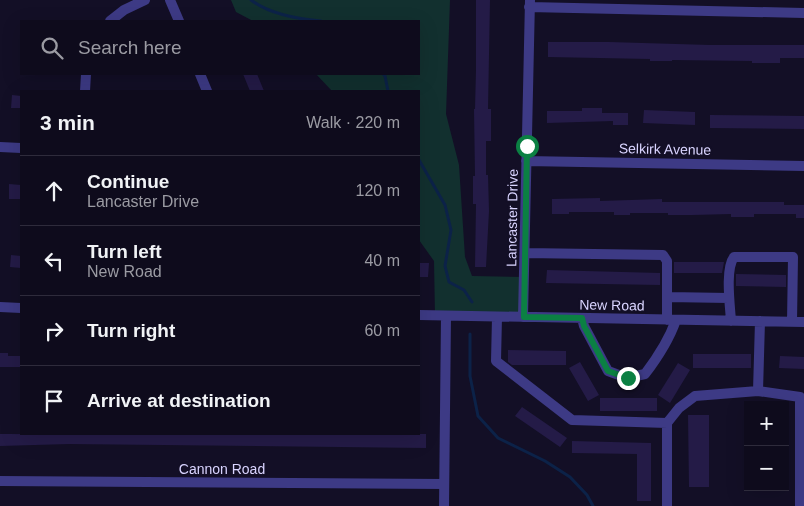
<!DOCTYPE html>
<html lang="en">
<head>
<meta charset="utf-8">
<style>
	:root { --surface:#0e0b1c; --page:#1c1929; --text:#f1f3f6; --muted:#9b9ba3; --line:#2e2b3b }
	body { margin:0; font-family:Helvetica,sans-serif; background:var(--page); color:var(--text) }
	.controls { position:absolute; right:15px; bottom:15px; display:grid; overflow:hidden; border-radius:0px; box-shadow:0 5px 20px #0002 }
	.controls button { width:45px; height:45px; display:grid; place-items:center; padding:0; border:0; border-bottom:1px solid var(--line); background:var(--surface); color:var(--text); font:25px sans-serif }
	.stop { position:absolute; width:15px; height:15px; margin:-11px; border:4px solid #0b8043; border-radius:50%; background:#fff }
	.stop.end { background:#0b8043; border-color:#fff; box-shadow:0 1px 5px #0008 }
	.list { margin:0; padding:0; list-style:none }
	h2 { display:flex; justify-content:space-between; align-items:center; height:65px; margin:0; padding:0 20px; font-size:21px }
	h2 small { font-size:16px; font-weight:400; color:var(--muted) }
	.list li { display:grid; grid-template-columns:32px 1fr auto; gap:15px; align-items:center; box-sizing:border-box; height:70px; padding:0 20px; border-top:1px solid var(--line) }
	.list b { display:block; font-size:19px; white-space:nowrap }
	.list p { margin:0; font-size:16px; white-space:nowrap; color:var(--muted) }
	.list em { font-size:16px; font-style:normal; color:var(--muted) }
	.icon { flex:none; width:28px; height:28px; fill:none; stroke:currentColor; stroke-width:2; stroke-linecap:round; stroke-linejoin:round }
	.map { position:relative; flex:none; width:804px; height:506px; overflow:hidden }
	.search { position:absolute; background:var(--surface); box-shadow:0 5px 20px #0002; left:20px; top:20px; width:400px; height:55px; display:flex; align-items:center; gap:12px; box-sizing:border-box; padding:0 18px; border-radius:0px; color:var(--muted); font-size:19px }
	.panel { position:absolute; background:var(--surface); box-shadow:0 5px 20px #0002; left:20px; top:90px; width:400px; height:345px; border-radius:0px }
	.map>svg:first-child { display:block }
	.green { fill:#12302f }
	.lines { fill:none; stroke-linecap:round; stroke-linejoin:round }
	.stream { stroke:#0c2248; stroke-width:3 }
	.building { fill:#241b47 }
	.minor { stroke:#3d3a85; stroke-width:10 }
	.route { stroke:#0b8043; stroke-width:6 }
	.labels { text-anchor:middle; stroke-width:4; stroke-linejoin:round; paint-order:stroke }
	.street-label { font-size:14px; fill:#d9d4ff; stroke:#130f26 }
</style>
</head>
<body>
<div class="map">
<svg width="804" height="506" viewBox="0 0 804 506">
	<rect width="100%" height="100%" fill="#130f26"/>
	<path class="green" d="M231 0H450L446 114 459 165 465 257 472 276 524 277 523 317 435 316 434 261 419 240V91H332L316 74H419V21H253L236 12Z"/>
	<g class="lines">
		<path class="stream" d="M251 0C269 14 298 19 321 21
			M383 74 385 76 388 91
			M419 160 445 205 451 230 445 266 449 282 464 290 472 302
			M470 334V376L478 416 498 438 545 461 570 477 587 495 593 506"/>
	</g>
	<path class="building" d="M476 0H490L488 109H491V141H486V175H488L489 211 486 267H475L476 204H473V176H475L474 109H475L476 70Z
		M548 42H609L710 45H804V58H780V63H752V61L672 60V61H650V59L548 57Z
		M243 74H257L264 91H250Z
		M12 95 21 96V108H11Z
		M582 108H602V113H628V125H613V121L547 123V111H582Z
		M644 110 695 112V125L643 123Z
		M710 115 804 116V129L710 128Z
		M9 184 21 185V199H9Z
		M600 198V201L662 199V202H784V205H804V218H796V214H754V217H731V214L692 215H668V213H630V215H614V212H569V214H552V199Z
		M11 255 21 256V268L10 267Z
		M674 262H724L722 273H674Z
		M419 263H429L428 277H419Z
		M547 270 660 273V285L546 283Z
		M736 274 786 275V287L736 286Z
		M508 350 566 351V365H512L508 362Z
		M0 353H8V356H21V367H0Z
		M693 354H751V368H693Z
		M780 356 804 357V369L779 368Z
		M580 362 599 395 588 401 569 368Z
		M678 363 690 370 670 403 658 395Z
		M600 398H657V411H600Z
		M522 407 567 438 560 447 515 416Z
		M688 415H709V487H689Z
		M0 434 343 435V434H426V448L69 444 0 446Z
		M572 441 651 443V501H637V454L572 453Z"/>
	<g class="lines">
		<path class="minor" d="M170 0 179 21
			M529 7 804 13
			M110 21 124 10 145 0
			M200 74 207 91
			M85 91 86 74
			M0 147 21 148
			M526 161 804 166
			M525 253 663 255 667 261V297
			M0 307 21 308
			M419 315 804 322
			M497 317 496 361 572 420 667 423 679 408 695 396 758 391 800 397V506
			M523 317 530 0
			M582 318 584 326 608 371 627 378 645 374C658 357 669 340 676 320
			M667 320V297L729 298
			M731 321C730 305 725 269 734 257H793L792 322
			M758 391 760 321
			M0 481 444 484
			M444 506 446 316
			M667 506V423"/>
	</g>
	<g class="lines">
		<path class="route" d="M527 146 524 317 582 318 584 326 608 371 628 378"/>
	</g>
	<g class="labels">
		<g class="street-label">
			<text transform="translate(665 149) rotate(1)" y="5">Selkirk Avenue</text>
			<text transform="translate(512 218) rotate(-89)" y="5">Lancaster Drive</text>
			<text transform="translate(612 305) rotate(1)" y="5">New Road</text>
			<text x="222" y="474">Cannon Road</text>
		</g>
	</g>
</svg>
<div class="controls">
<button>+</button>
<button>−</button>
</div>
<div class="stop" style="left:527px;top:146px"></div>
<div class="stop end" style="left:628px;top:378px"></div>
<div class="search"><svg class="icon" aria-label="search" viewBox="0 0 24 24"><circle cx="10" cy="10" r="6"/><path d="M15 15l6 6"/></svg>Search here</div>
<section class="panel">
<h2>3 min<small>Walk · 220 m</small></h2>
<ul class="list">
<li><svg class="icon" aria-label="ahead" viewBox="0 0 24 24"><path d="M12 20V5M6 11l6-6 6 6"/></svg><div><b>Continue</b><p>Lancaster Drive</p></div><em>120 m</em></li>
<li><svg class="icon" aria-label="left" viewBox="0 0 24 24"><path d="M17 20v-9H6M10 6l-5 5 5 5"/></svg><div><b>Turn left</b><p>New Road</p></div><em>40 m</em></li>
<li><svg class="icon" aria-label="right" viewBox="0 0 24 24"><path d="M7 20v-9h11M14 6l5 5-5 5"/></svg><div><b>Turn right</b></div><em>60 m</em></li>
<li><svg class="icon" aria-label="arrive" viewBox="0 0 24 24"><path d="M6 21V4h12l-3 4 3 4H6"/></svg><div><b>Arrive at destination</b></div></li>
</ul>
</section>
</div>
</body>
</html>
